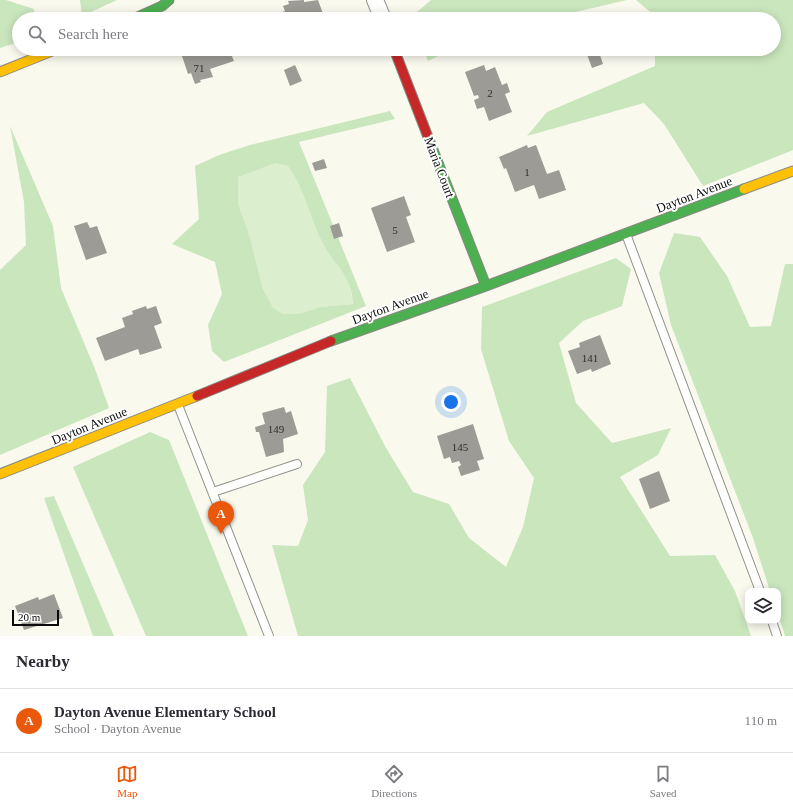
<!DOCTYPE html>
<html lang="en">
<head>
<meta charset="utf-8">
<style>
	:root { --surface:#fff; --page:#f2f2f3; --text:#2b2b33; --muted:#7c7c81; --line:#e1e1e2; --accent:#ea580c }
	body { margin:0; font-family:"Times New Roman",serif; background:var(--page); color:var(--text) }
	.controls { position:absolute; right:12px; bottom:12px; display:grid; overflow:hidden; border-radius:8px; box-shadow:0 2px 10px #0003 }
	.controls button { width:36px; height:36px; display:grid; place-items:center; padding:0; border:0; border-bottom:1px solid var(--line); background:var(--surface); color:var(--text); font:20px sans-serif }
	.scale { position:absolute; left:12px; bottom:10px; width:47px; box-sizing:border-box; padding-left:4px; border:2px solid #0b0b0b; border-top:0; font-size:11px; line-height:14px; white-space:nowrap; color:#0b0b0b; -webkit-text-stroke:3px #fff; paint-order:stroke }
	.you { position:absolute; left:451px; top:402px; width:14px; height:14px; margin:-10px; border:3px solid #fff; border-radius:50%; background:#1a73e8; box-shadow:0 0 0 6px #1a73e833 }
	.badge { display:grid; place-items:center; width:26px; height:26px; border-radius:50%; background:var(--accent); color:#fff; font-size:13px; font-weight:700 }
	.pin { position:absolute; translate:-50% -33px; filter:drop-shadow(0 1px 2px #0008) }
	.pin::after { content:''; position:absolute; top:21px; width:14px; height:12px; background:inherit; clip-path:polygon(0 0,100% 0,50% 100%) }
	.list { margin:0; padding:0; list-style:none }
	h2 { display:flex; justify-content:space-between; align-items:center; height:52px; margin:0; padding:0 16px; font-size:17px }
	h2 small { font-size:13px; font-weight:400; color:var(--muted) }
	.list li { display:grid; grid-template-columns:26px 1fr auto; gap:12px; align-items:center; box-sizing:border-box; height:64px; padding:0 16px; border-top:1px solid var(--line) }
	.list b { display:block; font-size:15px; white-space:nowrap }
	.list p { margin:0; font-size:13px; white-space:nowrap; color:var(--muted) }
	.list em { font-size:13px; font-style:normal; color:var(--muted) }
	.icon { flex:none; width:22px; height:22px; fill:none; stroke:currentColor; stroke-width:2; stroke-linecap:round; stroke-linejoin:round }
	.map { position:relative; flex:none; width:793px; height:636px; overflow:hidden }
	.search { position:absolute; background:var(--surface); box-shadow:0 2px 10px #0003; left:12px; right:12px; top:12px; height:44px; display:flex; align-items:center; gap:10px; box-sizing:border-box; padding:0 14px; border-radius:22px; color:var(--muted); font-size:15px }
	.sheet { height:116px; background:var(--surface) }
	nav { display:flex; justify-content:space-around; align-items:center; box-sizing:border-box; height:56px; border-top:1px solid var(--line); background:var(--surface); font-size:11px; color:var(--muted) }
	nav a { display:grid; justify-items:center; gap:2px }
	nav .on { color:var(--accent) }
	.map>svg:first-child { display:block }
	.green { fill:#dbefcf }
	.forest { fill:#cae6bd; fill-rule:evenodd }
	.building { fill:#9c9b95 }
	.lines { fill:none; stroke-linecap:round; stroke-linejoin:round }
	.lane-casing { stroke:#92928d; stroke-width:10 }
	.street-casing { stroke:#92928d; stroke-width:18 }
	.fast-casing { stroke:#898984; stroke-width:11 }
	.slow-casing { stroke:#898984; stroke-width:11 }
	.jam-casing { stroke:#898984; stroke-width:11 }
	.lane { stroke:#fefefc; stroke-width:8 }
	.street { stroke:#fefefc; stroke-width:16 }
	.fast { stroke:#4caf50; stroke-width:9 }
	.slow { stroke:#ffc107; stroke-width:9 }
	.jam { stroke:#c62828; stroke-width:9 }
	.labels { text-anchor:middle; stroke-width:4; stroke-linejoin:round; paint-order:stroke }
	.number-label { font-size:11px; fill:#2f2f2e }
	.street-label { font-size:13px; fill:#0b0b0b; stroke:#fff }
</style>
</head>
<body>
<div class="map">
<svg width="793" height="636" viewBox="0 0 793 636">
	<rect width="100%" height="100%" fill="#f9f9ee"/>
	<path class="green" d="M275 162 288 166 298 178 325 247 349 280 353 304 320 307 300 314H283L273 309 263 289 250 237 238 203V177Z"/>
	<path class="forest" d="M0 0H6L34 9 35 19H19V42L0 48Z
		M80 0H117L82 16Z
		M431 0H627L545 19H412L411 17Z
		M636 0H793V150L703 186 664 124 644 103 527 136 547 112 655 66V49H774V19H655V16Z
		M423 49H453L428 61Z
		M390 111 395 119 299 142 366 306 224 362 212 351 208 325 222 294 215 262 172 244 199 219 195 166 219 155 250 145ZM275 163 288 166C306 190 310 221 325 247 338 270 351 274 353 304L320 307 299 314H283L273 308 263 289 250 237 238 203V177Z
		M10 126 53 226 61 288 95 369 109 408 0 455V270L26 245 24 202Z
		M674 233 700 237 727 276 750 327 771 326 785 264H793V636H785L778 614V591H770L753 538 671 325 659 273Z
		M616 258 631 269 622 306 583 321 559 343 576 403 612 443 671 428 658 455 620 477 670 556 715 555 735 591 751 636H298L272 545 298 546 308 520 303 485 325 452 327 386 350 378 386 448 413 492 449 504 469 538 506 567 523 527 534 478 509 441 481 349 482 307Z
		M150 432 169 440 248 636H146L73 467Z
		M54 496 114 636H93L44 498Z"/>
	<path class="building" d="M304 0V2L318 0 325 19H272L271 16 285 11 283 6 289 4 288 1Z
		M192 49H229L234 61 210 69 213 77 200 80 201 82 195 84 191 73 188 74 181 53Z
		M509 49H525L526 52H524L525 55 522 56 517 52 511 54Z
		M585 49H598L603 64 592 68Z
		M295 65 302 81 290 86 284 70Z
		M484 65 486 71 495 67 502 85 507 83 510 92 505 94 512 112 489 121 484 107 477 109 474 100 479 98 478 95 474 96 465 72Z
		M527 145 528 148 536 145 547 174 559 170 566 190 539 199 534 185 515 192 506 168 504 169 499 157Z
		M324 159 327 168 315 171 312 163Z
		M404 196 411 215 406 217 415 242 387 252 371 208Z
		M87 222 90 228 97 226 107 253 86 260 74 226Z
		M339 223 343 236 334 239 330 226Z
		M146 306 147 309 156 306 162 323 154 326 162 348 140 355 138 349 105 361 96 338 125 327 122 318 133 314 132 311Z
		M600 335 611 364 592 372 591 369 577 374 568 351 580 347 579 343Z
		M284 407 286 413 291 411 298 434 283 439 284 452 266 457 259 432H256L255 427 265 424 262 413Z
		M473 424 484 459 477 461 480 470 461 476 458 467 461 465 459 461 452 463 450 457 444 459 437 436Z
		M659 471 670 501 650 509 639 479Z
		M54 594 63 618 24 630 15 606 38 597 39 600Z"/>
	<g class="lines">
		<g class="lane-casing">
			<path id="lane" d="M626 234 760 591
				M178 405 269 636
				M213 492 297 464
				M772 621 777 636"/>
		</g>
		<g class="street-casing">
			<path id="street" d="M375 0 383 19"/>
		</g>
		<g class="fast-casing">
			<path id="fast" d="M133 19 162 6 169 0
				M428 137 486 286
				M331 341 486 286 744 189"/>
		</g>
		<g class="slow-casing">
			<path id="slow" d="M0 72 57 49
				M744 189 793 171
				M0 474 197 396"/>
		</g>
		<g class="jam-casing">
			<path id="jam" d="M394 49 428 137
				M197 396 331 341"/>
		</g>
		<use href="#lane" class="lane"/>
		<use href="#street" class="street"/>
		<use href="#fast" class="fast"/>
		<use href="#slow" class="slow"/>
		<use href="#jam" class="jam"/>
	</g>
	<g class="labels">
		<g class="number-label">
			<text x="199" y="72">71</text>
			<text x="490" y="97">2</text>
			<text x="527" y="176">1</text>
			<text x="395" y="234">5</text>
			<text x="590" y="362">141</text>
			<text x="276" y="433">149</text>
			<text x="460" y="451">145</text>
		</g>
		<g class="street-label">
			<text transform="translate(440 167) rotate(69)" y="5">Maria Court</text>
			<text transform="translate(694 194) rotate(-21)" y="5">Dayton Avenue</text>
			<text transform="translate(390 306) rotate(-20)" y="5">Dayton Avenue</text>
			<text transform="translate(89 425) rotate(-22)" y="5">Dayton Avenue</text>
		</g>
	</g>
</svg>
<div class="controls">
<button><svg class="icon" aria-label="layers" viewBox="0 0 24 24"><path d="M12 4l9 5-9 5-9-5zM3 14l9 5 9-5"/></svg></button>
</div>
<div class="scale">20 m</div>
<div class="you"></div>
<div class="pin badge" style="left:221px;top:534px">A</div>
<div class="search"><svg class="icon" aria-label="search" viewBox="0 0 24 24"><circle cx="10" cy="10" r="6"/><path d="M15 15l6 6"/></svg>Search here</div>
</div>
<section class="sheet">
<h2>Nearby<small></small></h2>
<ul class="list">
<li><span class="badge">A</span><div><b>Dayton Avenue Elementary School</b><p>School · Dayton Avenue</p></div><em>110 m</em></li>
</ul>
</section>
<nav>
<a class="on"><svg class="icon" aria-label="map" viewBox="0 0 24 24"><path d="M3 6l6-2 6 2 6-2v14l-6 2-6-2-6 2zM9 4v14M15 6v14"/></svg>Map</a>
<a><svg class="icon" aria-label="directions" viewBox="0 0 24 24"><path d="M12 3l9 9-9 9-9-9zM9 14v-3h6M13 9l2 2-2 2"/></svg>Directions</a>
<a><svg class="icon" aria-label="saved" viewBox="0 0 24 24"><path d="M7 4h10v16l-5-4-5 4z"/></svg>Saved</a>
</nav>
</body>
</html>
